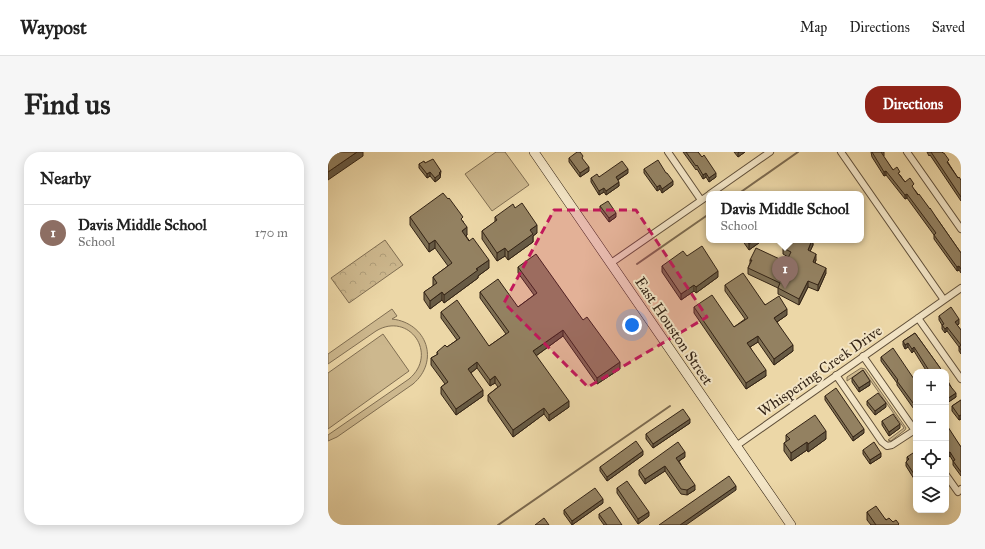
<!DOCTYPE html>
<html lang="en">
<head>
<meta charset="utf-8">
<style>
	:root { --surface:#fff; --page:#f6f6f6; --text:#222; --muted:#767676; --line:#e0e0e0; --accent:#8f2418 }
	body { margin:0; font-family:"IM FELL Great Primer",serif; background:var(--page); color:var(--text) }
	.controls { position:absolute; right:12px; bottom:12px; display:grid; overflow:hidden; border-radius:8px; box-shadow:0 2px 10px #0003 }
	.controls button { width:36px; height:36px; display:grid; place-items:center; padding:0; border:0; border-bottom:1px solid var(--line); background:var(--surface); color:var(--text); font:20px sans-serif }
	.you { position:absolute; left:304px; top:173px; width:14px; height:14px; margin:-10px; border:3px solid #fff; border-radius:50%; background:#1a73e8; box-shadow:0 0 0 6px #1a73e833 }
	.badge { display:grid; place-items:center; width:26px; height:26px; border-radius:50%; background:var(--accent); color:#fff; font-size:13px; font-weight:700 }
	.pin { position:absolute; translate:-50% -33px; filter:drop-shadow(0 1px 2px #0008) }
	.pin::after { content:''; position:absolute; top:21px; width:14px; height:12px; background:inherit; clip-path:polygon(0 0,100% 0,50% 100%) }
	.popup { position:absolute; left:378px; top:39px; width:158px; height:52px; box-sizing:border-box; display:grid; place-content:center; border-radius:8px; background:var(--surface); filter:drop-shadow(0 1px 3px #0005); font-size:13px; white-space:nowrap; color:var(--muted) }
	.popup b { font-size:15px; color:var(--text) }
	.popup::after { content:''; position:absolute; left:50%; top:100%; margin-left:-8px; border:8px solid transparent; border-top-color:var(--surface) }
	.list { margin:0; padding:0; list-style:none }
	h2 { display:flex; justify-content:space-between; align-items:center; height:52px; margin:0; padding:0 16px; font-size:17px }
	h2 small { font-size:13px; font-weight:400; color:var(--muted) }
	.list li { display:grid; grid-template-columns:26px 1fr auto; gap:12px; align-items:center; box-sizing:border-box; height:56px; padding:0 16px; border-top:1px solid var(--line) }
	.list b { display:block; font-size:15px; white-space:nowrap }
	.list p { margin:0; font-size:13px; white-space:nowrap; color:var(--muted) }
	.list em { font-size:13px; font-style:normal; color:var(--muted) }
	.icon { flex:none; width:22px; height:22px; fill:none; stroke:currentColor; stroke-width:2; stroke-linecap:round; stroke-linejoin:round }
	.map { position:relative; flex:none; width:633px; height:373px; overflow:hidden; border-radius:16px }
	header { display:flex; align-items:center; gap:24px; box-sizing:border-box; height:56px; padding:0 20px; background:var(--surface); border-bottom:1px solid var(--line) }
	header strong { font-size:19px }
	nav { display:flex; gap:22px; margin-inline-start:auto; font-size:14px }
	.intro { display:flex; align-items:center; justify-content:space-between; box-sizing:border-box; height:96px; padding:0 24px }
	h1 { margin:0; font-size:28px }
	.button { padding:10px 18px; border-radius:16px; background:var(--accent); color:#fff; font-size:14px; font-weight:700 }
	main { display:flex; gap:24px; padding:0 24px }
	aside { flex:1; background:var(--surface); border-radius:16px; box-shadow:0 2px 10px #0003 }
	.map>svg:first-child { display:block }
	.grass { fill:#cdb88e; stroke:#806e52 }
	.park { fill:url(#park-crowns); stroke:#806e52 }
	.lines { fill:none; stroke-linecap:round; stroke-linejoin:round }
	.stream { stroke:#7c6a4f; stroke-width:2 }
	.minor-casing { stroke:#61503a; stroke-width:8 }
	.secondary-casing { stroke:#332315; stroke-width:10 }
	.minor { stroke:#f3e5c6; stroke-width:6 }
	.secondary { stroke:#f3e5c6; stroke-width:9 }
	.wall { fill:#7e6f53; stroke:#332315 }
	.shaded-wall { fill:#675a44; stroke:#332315 }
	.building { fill:#938161; stroke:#332315 }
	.marked { fill:#c2185b; fill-opacity:0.2; stroke:#c2185b; stroke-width:3; stroke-dasharray:8 5; stroke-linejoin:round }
	.labels { text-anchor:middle; stroke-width:4; stroke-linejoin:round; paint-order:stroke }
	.street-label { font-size:15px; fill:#332315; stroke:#f3e5c6 }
</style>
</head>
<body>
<header>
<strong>Waypost</strong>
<nav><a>Map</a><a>Directions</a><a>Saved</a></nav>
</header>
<div class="intro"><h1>Find us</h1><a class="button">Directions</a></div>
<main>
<aside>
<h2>Nearby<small></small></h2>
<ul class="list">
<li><span class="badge" style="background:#8d6e63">1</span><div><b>Davis Middle School</b><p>School</p></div><em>170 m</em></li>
</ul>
</aside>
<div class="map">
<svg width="633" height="373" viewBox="0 0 633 373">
	<defs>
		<pattern id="park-crowns" width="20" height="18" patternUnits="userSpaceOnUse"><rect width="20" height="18" fill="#cdb88e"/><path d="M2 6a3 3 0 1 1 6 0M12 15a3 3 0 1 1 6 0" fill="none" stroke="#b09e7a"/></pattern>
	</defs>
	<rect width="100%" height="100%" fill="#ecd7a7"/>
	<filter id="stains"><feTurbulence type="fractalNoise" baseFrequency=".005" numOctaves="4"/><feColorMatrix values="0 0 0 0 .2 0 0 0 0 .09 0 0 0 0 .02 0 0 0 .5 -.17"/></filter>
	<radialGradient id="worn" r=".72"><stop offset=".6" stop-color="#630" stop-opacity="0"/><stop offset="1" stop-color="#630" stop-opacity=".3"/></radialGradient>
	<path class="grass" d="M168 0H177L201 33 164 59 137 22Z
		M64 157 69 164 64 167C99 171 112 209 85 232L9 285 0 289V283L81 227C111 202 81 159 48 179L0 212V202Z
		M55 182 81 219 0 277V221Z
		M533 216 537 217 578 276 577 278 563 289 560 288 576 276 535 218 519 229V225Z"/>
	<path class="park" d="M57 88 75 113 21 151 3 126Z"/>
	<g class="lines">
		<path class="stream" d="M410 42 470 0
			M309 112 381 62
			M170 373 342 254"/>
		<g class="minor-casing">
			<path id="minor" d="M340 0 373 48
				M513 0 616 148
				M579 0 633 77
				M382 42 442 0
				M283 111 381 43
				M590 166 633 227
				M535 204 588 280
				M508 223 554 290 559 294 564 293 587 278
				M408 294 633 136
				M618 323 630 340 633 337"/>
		</g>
		<g class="secondary-casing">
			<path id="secondary" d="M206 0 463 373"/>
		</g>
		<use href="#minor" class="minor"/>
		<use href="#secondary" class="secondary"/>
	</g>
	<path class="wall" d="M355 0H370L388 25 381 30 378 25 375 27 369 17 368 18Z
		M406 0H417L410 5Z
		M543 0H556V4H555L565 18 572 23 577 30 586 37 610 68 633 101V121L631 118 629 119 606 87V83L579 46 577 47 558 23 556 24 544 5Z
		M599 0H614L621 12 630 26 633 28V49L602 3 601 4Z
		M241 6 261 19 252 25 241 10Z
		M97 11 113 23 112 24V26L107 30 102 24 99 26 91 16V12Z
		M316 17 345 33 334 41 332 37 329 39 316 21Z
		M300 21 290 28 291 34 278 43 276 40 271 43 263 30V26Z
		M272 54 288 65 281 70 272 58Z
		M187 56 209 81 205 84V90L180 108 177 104 169 109 154 87V79L167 70V65Z
		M82 65 135 69 139 83 138 84 161 116 150 124V126L116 151 114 148 102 157 96 148V140L105 134V125L120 114 107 96 101 100 82 73Z
		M414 88H435L421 98Z
		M485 88V93L482 99 488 108 487 111 498 121 490 139 480 135 471 153 450 142V136L420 122V116L422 111V108L458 110 460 105 455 102V96Z
		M359 104 390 125 368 141 366 139 353 148 334 120V114Z
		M190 115 255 168 292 217 269 232 235 184 208 204 241 255 221 269 216 262 185 285 160 249V243L170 235 167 231 162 234 149 216 143 221 155 244 128 263 113 242V235L117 232 103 213V206L109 203V200L119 195 129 188 113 166V160L161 194 178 182 152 146V140L190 155 206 143 190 121Z
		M397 133 459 163 449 170 465 199 446 213 430 190 422 195 438 224 418 237 366 161V155L406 175 417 167 397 139Z
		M611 164 631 172 629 173 633 178V202L631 199V195L619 179 617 181 614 177V173L611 168Z
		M587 181 615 220H599L586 199 584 201 580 195 577 197 575 193V189Z
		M553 205 588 230V260L569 233V231L553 209Z
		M618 225 628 245 619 251 618 249Z
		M524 226 542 233 531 240 524 230Z
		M497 244 536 281 525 289 497 248Z
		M633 248V267L631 268 624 259V254Z
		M539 249 558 255 547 263 539 253Z
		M554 269 572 276 561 284 554 273Z
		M362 271 325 296 318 287V282Z
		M618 275 633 295V324L625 313V309L622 304 620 305 618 303Z
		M458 283 498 287 480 300 479 298 463 309 456 299V291L458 290Z
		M535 298 553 305 542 312 535 302Z
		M315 303 279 329 272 319V315Z
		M588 304V330L578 314V310L579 309V305Z
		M357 305 351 309 367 338 359 343 353 342 337 319 317 332 311 323V318Z
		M289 336 321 364 310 372 289 341Z
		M275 351 244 373 236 362V358Z
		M539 360 565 370 571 373H543L539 368Z
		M271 362 294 373H276L271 366Z"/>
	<path class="shaded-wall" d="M29 0H35V4L0 28V20Z
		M411 0H417L410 5V1Z
		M261 15V19L252 25V21Z
		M300 17V21L288 29V25Z
		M113 19 112 26 107 30V26L111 21Z
		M558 19V23L556 24V20Z
		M102 20V24L99 26V22Z
		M378 21V25L375 27V23Z
		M388 21V25L381 30V26Z
		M345 29V33L334 41V37Z
		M291 30V34L278 43V39Z
		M332 33V37L329 39V35Z
		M276 36V40L271 43V39Z
		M579 42V46L577 47V43Z
		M288 61V65L281 70V66Z
		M209 73V81L205 84V90L180 108V100L202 78Z
		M139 75V83L134 87V79Z
		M107 88V96L101 100V92Z
		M426 88H435L421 98V92Z
		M484 88 485 93 480 104V98Z
		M177 96V104L169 109V101Z
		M488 102V108L485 116V110Z
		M161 108V116L150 124V126L116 151V143L148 117Z
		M631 114V118L629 119V115Z
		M498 116V121L490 139V133Z
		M390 119V125L368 141V135Z
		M480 129V135L471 153V147Z
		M366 133V139L353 148V142Z
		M114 140V148L102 157V149Z
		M459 157V163L446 172V166Z
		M631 167V172L627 174V170Z
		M619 175V179L617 181V177Z
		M235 178V184L205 206V199Z
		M430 184V190L419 197V191Z
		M580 191V195L577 197V193Z
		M465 193V199L446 213V207Z
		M586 195V199L584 201V197Z
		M149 210V216L140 223V217Z
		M292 210V217L269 232V226Z
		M438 218V224L418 237V231Z
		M167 224V231L162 234V228Z
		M542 229V233L531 240V236Z
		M155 238V244L128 263V257Z
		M628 241V245L619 251V247Z
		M241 249V255L221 269V263Z
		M558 251V255L547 263V259Z
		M216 256V262L185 285V278Z
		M633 263V267L631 268V264Z
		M362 267V271L325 296V292Z
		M572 272V276L561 284V280Z
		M536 277V281L525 289V285Z
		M498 279V287L480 300V292Z
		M479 290V298L463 309V301Z
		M315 299V303L279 329V325Z
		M357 300V305L348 311V306Z
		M622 300V304L620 305V301Z
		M553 301V305L542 312V308Z
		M337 314V319L317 332V327Z
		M367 333V338L359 343V338Z
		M408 334V338L358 373H352Z
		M275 347V351L244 373V369Z
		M321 360V364L310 372V367Z"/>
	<path class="building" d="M0 0H8L9 1 11 0H29L0 20Z
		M249 0H252L255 4 254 6 261 15 252 21 241 6Z
		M358 0H370L374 5 376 3 388 21 381 26 378 21 375 23 369 13 368 14Z
		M544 0H554H553L565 18 569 15 572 20 570 21 577 30 582 26 586 32 584 34 590 43 591 42 602 57V56L610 68 633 101V117L631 114 629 115 606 83 608 81 579 42 577 43 558 19 556 20Z
		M603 0H614L615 1H616L621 8 619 10 630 26 631 25 633 28V45Z
		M105 7 113 19 111 21 112 22 107 26 102 20 99 22 91 12 96 9 97 11Z
		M330 8 338 21H339L345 29 334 37 332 33 329 35 316 17Z
		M294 9 300 17 288 25 291 30 278 39 276 36 271 39 263 26 269 22 271 25Z
		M115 41 120 47 121 46 135 65 133 67 139 75 134 79 141 89 145 86 161 108 148 117 150 118 116 143 114 140 102 149 96 140 109 131 105 125 124 111 107 88 101 92 82 65Z
		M280 49 288 61 281 66 272 54Z
		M194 51 209 73 202 78 205 82 180 100 177 96 169 101 154 79 169 68 167 65 185 52 187 56Z
		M418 88H426L421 92Z
		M459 88H484L480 98 488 102 485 110 498 116 490 133 480 129 471 147 450 136 452 131 420 116 424 108H422L428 96 458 110 463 100 455 96Z
		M374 94 390 119 368 135 366 133 353 142 334 114 355 99 359 104Z
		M208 102 255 168 259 165 292 210 269 226 235 178 205 199 241 249 221 263 216 256 185 278 160 243 173 233 167 224 162 228 149 210 140 217 155 238 128 257 113 235 120 230 103 206 110 202 109 200 117 193 119 195 132 186 113 160 129 148 161 194 181 180 152 140 170 127 190 155 209 141 190 115Z
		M415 121 437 153 451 144 459 157 446 166 465 193 446 207 430 184 419 191 438 218 418 231 366 155 384 143 406 175 420 166 397 133Z
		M623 155 631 167 627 170 633 178V198L631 195 633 193 619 175 617 177 614 173 616 172 611 164Z
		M587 181 605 206 615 220H602L586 195 584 197 580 191 577 193 575 189Z
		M565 196 588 230V255L569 229 570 228 553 205Z
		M535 218 542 229 531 236 524 226Z
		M618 225 621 229 619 230 628 241 619 247 618 245Z
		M508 236 536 277 525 285 497 244Z
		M550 241 558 251 547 259 539 249Z
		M633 248V263L631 264 624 254Z
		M355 257 362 267 325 292 318 282Z
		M565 262 572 272 561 280 554 269Z
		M487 263 498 279 480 292 479 290 463 301 456 291 462 287 458 283Z
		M618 275V276L620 275 633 295V320L625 309 627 308 622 300 620 301 618 299Z
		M308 289 315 299 279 325 272 315Z
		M350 290 357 300 348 306 367 333 359 338 353 337 337 314 317 327 311 318Z
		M546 290 553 301 542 308 535 298Z
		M585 301 588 304V325L578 310 581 307 579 305Z
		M401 324 408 334 352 373H331Z
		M299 329 321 360 310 367 289 336Z
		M267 336 275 347 244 369 236 358Z
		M548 354 558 368 561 366 565 370 568 368 571 372 570 373H548L539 360Z
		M282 355 294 373H279L271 362Z
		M216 366 221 373H207Z"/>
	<path class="marked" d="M226 58H308L379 165 260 235 176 151Z"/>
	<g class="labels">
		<g class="street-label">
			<text transform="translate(346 179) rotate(56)" y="5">East Houston Street</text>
			<text transform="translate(492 219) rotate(-35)" y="5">Whispering Creek Drive</text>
		</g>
	</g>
	<rect width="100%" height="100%" filter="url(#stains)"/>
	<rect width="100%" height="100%" fill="url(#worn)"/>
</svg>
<div class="controls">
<button>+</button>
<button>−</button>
<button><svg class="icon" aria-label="locate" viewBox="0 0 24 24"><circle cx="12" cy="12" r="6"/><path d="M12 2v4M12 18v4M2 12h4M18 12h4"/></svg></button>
<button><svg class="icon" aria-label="layers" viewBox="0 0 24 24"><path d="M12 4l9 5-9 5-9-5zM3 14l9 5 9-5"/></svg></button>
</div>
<div class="you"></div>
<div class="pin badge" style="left:457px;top:137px;background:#8d6e63">1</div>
<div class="popup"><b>Davis Middle School</b>School</div>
</div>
</main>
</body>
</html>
